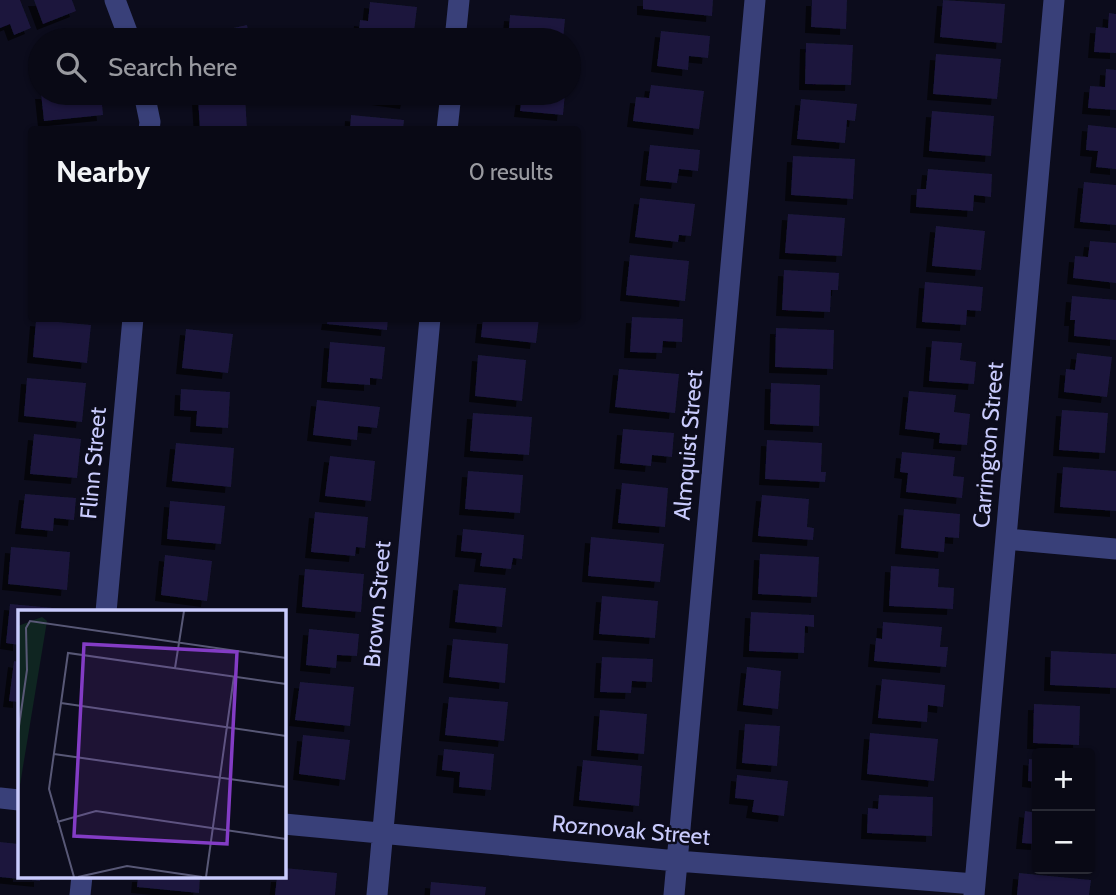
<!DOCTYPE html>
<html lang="en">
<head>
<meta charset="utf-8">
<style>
	:root { --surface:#090915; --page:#12121e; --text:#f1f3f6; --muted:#999aa0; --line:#292a34 }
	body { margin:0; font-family:Cabin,sans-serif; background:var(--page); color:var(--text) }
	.controls { position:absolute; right:21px; bottom:21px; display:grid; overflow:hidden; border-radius:7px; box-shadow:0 2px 5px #0004 }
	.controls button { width:63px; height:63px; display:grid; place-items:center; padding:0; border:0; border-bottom:2px solid var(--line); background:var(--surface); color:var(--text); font:35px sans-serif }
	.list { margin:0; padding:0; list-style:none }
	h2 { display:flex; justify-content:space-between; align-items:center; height:91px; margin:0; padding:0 28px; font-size:30px }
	h2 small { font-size:23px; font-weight:400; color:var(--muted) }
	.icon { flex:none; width:38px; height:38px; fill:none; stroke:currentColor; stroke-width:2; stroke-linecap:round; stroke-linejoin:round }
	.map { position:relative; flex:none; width:1116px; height:895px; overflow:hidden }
	.search { position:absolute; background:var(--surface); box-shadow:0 2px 5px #0004; left:28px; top:28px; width:553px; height:77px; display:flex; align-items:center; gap:18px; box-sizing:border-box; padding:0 24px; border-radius:38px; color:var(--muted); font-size:26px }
	.panel { position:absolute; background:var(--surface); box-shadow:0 2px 5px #0004; left:28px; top:126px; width:553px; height:196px; border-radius:7px }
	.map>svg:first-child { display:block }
	.building { fill:#1b193c; filter:url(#shadow) }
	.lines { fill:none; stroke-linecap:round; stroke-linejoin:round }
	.minor { stroke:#394079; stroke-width:21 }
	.labels { text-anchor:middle; stroke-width:5; stroke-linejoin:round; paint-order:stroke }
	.street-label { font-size:23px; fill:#c9cbfd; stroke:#0c0c1c }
	.inset-road { fill:none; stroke:#585876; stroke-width:2 }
	.view { fill:#833cc5; fill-opacity:0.15; stroke:#833cc5; stroke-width:3.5 }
	.inset-edge { fill:none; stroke:#c9cbfd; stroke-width:3.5 }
</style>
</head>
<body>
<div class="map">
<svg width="1116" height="895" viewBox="0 0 1116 895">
	<defs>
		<filter id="shadow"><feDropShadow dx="-6" dy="6" stdDeviation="0" flood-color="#0009"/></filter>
	</defs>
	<rect width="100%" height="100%" fill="#0c0c1c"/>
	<path class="building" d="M0 0H20L31 28 14 35 10 24 0 28Z
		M34 0H72L76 11 43 24Z
		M643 0H713L712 16 643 9Z
		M812 0H847L846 29 811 27Z
		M943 0 1005 4 1002 43 940 37Z
		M370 2 417 7 413 40H358L360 20 368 21Z
		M1109 13 1116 14V53L1094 52 1096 27 1108 28Z
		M510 15 565 19 563 40H508Z
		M247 25 250 40H189L188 38Z
		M661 31 710 36 708 58 689 56 688 70 657 66Z
		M806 43 853 45 851 85 805 84Z
		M936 54 1001 59 997 99 933 94Z
		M1106 69 1116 70V110L1088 108 1090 86 1105 87Z
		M651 85 704 91 699 129 633 121 636 97 649 98Z
		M41 93H101L103 115 44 121Z
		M348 93H408L406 103 348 95Z
		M508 93H565L563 115 520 111 522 96 508 95Z
		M245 95 247 130H200L198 98Z
		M801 99 857 104 855 121 847 120 845 143 797 139Z
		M932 111 994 116 991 156 929 151Z
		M351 115 404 120 403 130H350Z
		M1088 125 1116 128V169L1096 167 1098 151 1086 150Z
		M650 145 700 150 698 171 679 169 677 183 646 180Z
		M793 156 855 159 853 199 791 195Z
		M928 169 992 174 991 197 974 195 973 211 916 207 917 189H926Z
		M1084 182 1116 185V225L1080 222Z
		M640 198 695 204 691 236 679 235 678 242 635 237Z
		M788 214 845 218 842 256 785 253Z
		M936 226 985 231 981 270 932 266Z
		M1090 241 1116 243V283L1073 278 1075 256 1088 257Z
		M630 255 689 261 685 301 626 295Z
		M784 270 839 273 838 290H831L830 312 782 310Z
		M925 282 983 287 981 311 967 310 966 325 922 322Z
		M1072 296 1116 300V340L1074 336 1075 320H1070Z
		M632 317 683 319 682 342 663 341 662 353 630 352Z
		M328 318H388L387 330 327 324Z
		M483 318H539L536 343 481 337Z
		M36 320 91 325 87 363 33 357Z
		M776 328 834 330 833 369 775 367Z
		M186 329 233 334 228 373 182 368Z
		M932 341 962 343 960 360 976 362 974 384 929 381Z
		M330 342 385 347 382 379 370 378V385L327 382Z
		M1077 353 1112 357 1107 397 1064 392 1066 369 1075 370Z
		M478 355 526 360 522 401 475 396Z
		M619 369 679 374 675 413 615 407Z
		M27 378 86 383 82 422 24 416Z
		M771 383 820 385 819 426 770 424Z
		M181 389 230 392 228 428 196 426 197 411 180 410Z
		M909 391 956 395 954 412 970 414 967 445 939 443 940 433 905 429Z
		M317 400 380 407 377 428 358 426 357 440 313 435Z
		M1062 410 1108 413 1105 453 1059 450Z
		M473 413 532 417 529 455 470 451Z
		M623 429 674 433 672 457 652 455 651 466 620 463Z
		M34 434 81 439 77 478 30 474Z
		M767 440 822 443 821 472H826L825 482 765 479Z
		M176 443 234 448 231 487 172 481Z
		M902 452 955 457 953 476 964 477 962 498 906 492 908 473 900 472Z
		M330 456 375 461 371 501 325 496Z
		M1063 467 1116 471V511L1060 507Z
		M468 471 523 475 520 513 465 509Z
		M622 483 668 488 665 527 618 523Z
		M25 494 76 498 74 520 54 518 53 531 21 528Z
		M762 495 809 499 807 527 814 528 813 540 758 536Z
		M170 501 225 506 221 544 167 539Z
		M904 509 960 514 959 538 945 537 944 552 901 548Z
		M315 512 368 517 365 548 356 547 355 556 311 552Z
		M463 529 524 535 522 559 513 558 511 569 480 566 482 553 461 551Z
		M591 537 664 544 660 582 588 576Z
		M11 547 70 552 67 590 8 584Z
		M760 554 819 557 817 597 758 594Z
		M165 555 212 561 207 601 161 595Z
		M891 566 939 569 938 587 954 588 953 609 889 606Z
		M305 569 364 574 361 612 302 607Z
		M459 584 506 588 502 627 455 622Z
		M602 596 658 601 655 638 599 634Z
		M10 604 65 609V612H19V645L6 643Z
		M751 612 814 615V627L805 626 804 653 749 651Z
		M883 622 942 627 940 647H948L946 667 874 661 876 638 882 639Z
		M309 629 359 634 357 656 337 655 336 668 306 665Z
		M453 639 508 644 505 683 449 677Z
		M1051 651 1116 654V688L1050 685Z
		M602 657 653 659 652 682 632 681 631 693 600 692Z
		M14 661 19 662V702L9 701Z
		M747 667 781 671 778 709 743 705Z
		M882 679 945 685 943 707 928 705 927 722 878 718Z
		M300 682 354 687 350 726 295 720Z
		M449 697 508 702 504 741 445 735Z
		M1034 704 1080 706 1079 745 1033 743Z
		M600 710 647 714 644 754 597 750Z
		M745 724 780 726 777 766 742 763Z
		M870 733 938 739 934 781 867 774Z
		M303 735 350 740 345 780 299 774Z
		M444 749 494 754 491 790 459 787 460 772 442 770Z
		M1029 759 1037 760V782L1028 781Z
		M583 760 642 766 639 806 579 800Z
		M737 775 788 781 784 816 752 812 754 800 735 798Z
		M879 795 933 797 932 836 867 833 868 808 878 809Z
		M1025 811 1037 813V844L1022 843Z
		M0 842 19 844V876H40V881L0 877Z
		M284 868 337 873 335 895H275L277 876H284Z
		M1019 873 1091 880 1089 895H1017Z
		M138 876H200L199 893 137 887Z
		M431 882 486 887 485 895H430Z"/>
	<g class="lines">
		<path class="minor" d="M115 0 130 40
			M455 40 459 0
			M144 93 150 122 149 130
			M447 130 451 93
			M1006 539 1116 549
			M106 612 133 318
			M0 798 19 800
			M284 824 677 861 975 884
			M80 895 82 876
			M377 895 430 318
			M674 895 755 0
			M974 895 1054 0"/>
	</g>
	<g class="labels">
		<g class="street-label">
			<text transform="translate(688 445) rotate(-85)" y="8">Almquist Street</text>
			<text transform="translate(988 445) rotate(-85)" y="8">Carrington Street</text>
			<text transform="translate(93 463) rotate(-85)" y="8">Flinn Street</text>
			<text transform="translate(377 604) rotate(-85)" y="8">Brown Street</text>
			<text transform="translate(631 830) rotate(5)" y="8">Roznovak Street</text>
		</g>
	</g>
	<g transform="translate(18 610)">
		<rect width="268" height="268" fill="#0c0c1c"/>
		<path d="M24 7 29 11 0 187V16Z" fill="#0f2521"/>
		<path class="inset-road" d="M157 58 166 1M43 93 268 126M0 123 9 60 8 18 12 11 268 48M36 144 268 177M39 212 78 201 268 229M56 267 31 179 50 43 268 74M60 267 109 256 184 267M188 267 216 66"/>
		<path class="view" d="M66 34 219 42 209 234 56 226Z"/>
		<rect width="268" height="268" class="inset-edge"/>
	</g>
</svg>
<div class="controls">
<button>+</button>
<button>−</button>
</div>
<div class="search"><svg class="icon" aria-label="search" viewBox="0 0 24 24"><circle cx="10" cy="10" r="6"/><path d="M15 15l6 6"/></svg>Search here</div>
<section class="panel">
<h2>Nearby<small>0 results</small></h2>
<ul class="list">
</ul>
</section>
</div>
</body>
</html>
